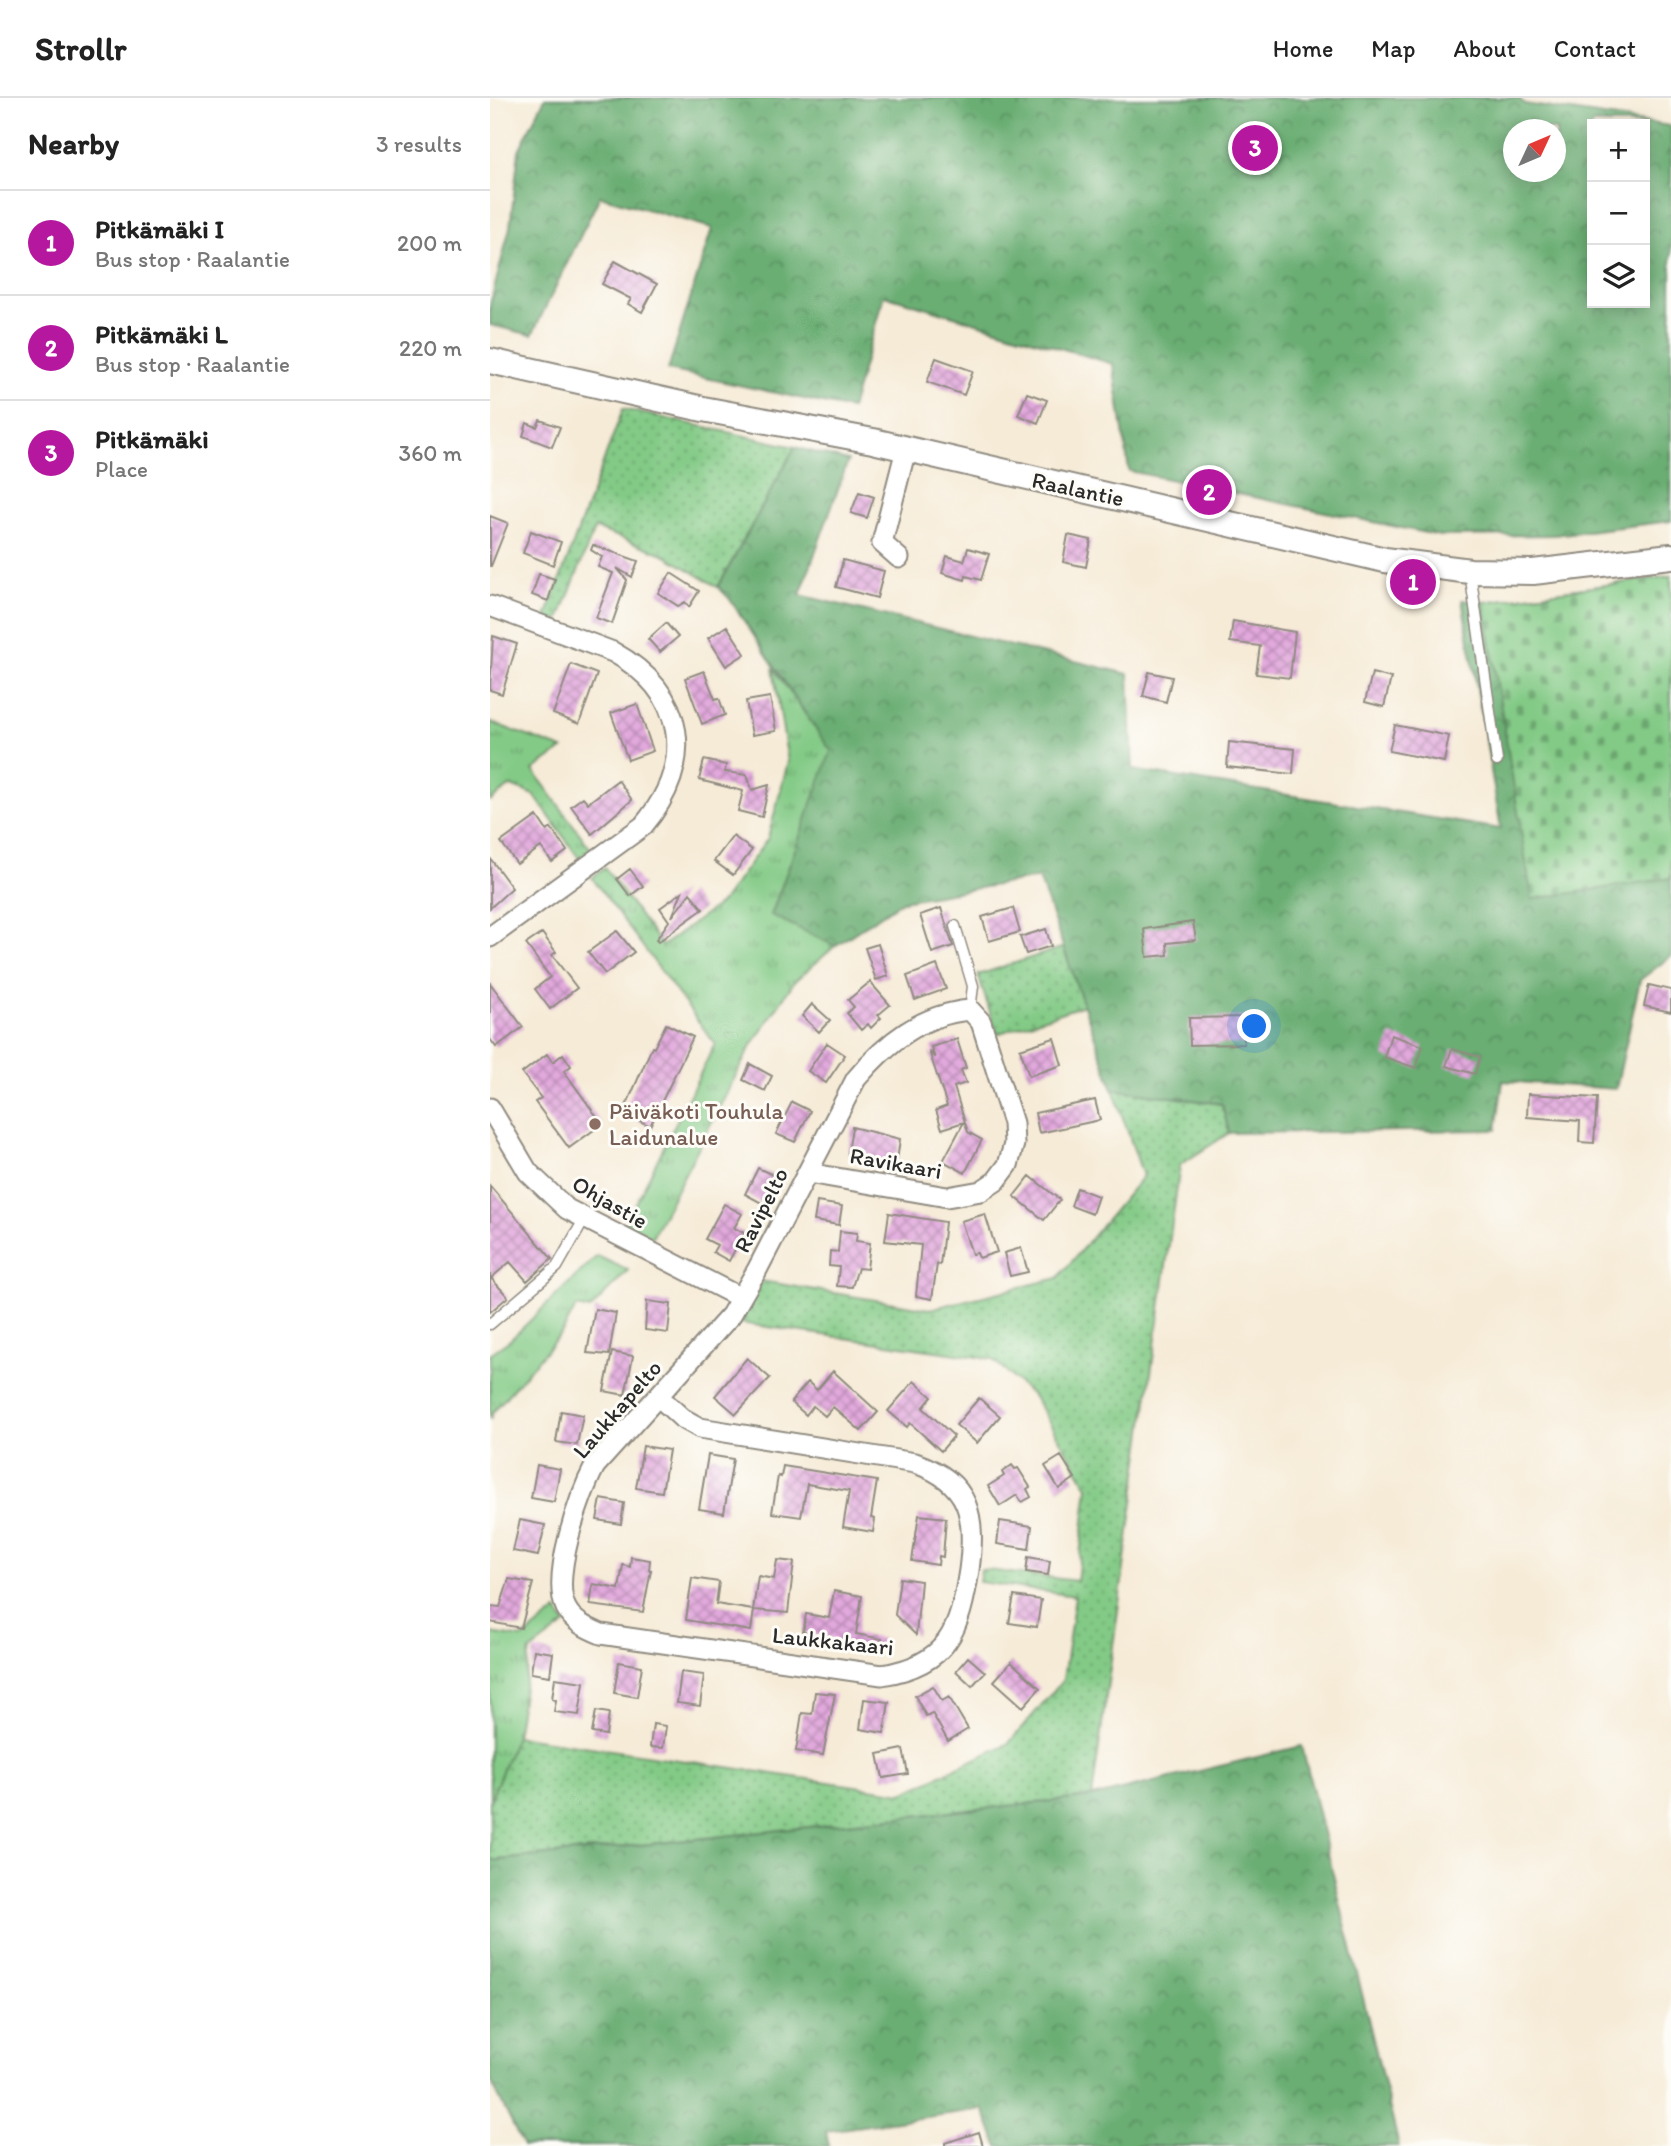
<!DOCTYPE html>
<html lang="en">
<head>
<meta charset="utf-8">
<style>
	:root { --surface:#fff; --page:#f2f2f2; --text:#222; --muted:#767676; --line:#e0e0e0; --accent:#b5179e }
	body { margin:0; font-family:Itim,sans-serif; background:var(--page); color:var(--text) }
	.controls { position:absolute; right:21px; top:21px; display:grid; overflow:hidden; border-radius:0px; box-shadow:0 4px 18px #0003 }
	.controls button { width:63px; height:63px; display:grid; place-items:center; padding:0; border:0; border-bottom:2px solid var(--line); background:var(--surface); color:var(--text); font:35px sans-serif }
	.compass { position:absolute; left:1013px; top:21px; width:63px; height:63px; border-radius:50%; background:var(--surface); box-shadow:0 4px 18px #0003; rotate:46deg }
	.you { position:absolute; left:765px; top:929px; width:24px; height:24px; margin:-18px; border:5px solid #fff; border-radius:50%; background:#1a73e8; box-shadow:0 0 0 10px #1a73e833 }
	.badge { display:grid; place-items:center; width:46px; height:46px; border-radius:50%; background:var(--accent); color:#fff; font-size:23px; font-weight:700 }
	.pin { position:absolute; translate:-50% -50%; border:4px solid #fff; box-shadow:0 2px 7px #0006 }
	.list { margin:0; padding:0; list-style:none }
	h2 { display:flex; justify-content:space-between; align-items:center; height:91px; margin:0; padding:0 28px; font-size:30px }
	h2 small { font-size:23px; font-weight:400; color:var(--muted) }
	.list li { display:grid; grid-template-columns:46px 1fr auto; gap:21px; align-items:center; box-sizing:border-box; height:105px; padding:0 28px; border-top:2px solid var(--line) }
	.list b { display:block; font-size:26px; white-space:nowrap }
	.list p { margin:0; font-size:23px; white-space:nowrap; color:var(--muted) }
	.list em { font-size:23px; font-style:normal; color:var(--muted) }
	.icon { flex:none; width:38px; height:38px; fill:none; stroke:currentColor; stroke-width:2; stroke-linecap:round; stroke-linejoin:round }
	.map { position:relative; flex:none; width:1181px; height:2048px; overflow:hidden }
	header { display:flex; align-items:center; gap:42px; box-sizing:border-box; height:98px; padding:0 35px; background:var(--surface); border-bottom:2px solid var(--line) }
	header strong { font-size:33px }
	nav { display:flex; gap:38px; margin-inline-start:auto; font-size:24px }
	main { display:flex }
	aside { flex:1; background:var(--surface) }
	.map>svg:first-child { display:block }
	.grass { fill:url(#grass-dots); stroke:#577a58; stroke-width:2 }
	.forest { fill:url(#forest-crowns); stroke:#4a6c4f; stroke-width:2; fill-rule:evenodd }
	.cemetery { fill:url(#cemetery-stones); stroke:#577a58; stroke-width:2 }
	.park { fill:url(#park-tufts); stroke:#577a58; stroke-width:2 }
	.building { fill:url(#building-cross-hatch) }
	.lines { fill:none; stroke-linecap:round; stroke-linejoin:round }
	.service-casing { stroke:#908b81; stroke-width:13 }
	.minor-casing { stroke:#908b81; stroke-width:23 }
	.tertiary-casing { stroke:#908b81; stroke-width:28 }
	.service { stroke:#fff; stroke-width:10 }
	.minor { stroke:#fff; stroke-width:19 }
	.tertiary { stroke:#fff; stroke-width:24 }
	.education-dot { fill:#8d6e63; stroke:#fdfcf7; stroke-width:2.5 }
	.labels { text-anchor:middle; stroke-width:6; stroke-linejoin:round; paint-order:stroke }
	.street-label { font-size:23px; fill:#2b2b2b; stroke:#fdfcf7 }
	.education-label { font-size:23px; fill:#785e54; stroke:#fdfcf7; text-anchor:start }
</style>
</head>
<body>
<header>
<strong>Strollr</strong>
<nav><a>Home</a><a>Map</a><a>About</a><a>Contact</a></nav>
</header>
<main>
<aside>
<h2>Nearby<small>3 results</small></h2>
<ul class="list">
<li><span class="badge">1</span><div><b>Pitkämäki I</b><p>Bus stop · Raalantie</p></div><em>200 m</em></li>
<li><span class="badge">2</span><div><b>Pitkämäki L</b><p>Bus stop · Raalantie</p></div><em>220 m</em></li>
<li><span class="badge">3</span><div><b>Pitkämäki</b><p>Place</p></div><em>360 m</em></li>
</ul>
</aside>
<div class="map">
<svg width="1181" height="2048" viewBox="0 0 1181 2048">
	<defs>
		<pattern id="grass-dots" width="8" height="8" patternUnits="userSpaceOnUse" patternTransform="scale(1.75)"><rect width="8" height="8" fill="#83ca86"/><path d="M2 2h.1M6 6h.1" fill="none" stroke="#6ba46e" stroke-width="1.8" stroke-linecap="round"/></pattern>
		<pattern id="forest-crowns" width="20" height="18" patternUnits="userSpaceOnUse" patternTransform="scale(1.75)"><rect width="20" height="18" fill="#6aae73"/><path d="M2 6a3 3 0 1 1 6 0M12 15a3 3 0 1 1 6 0" fill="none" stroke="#578e5f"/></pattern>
		<pattern id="cemetery-stones" width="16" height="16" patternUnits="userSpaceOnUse" patternTransform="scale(1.75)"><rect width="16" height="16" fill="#83ca86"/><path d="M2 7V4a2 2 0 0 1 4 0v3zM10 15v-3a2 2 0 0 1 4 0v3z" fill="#6ba46e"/></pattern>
		<pattern id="park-tufts" width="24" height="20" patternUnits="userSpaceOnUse" patternTransform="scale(1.75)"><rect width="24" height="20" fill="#83ca86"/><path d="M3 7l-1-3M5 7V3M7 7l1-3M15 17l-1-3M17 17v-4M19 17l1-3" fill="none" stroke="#6ba46e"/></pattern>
		<pattern id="building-cross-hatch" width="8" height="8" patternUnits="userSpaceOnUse" patternTransform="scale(1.75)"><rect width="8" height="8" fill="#e2a9dd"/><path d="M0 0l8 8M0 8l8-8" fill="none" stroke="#b78ab3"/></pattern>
	</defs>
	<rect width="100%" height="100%" fill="#fdfcf7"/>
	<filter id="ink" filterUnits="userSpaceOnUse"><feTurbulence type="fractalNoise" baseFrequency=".0143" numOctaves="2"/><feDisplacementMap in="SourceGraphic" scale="14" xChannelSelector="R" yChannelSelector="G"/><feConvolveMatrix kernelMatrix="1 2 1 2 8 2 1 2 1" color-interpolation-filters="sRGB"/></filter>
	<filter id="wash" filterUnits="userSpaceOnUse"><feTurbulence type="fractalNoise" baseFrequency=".00686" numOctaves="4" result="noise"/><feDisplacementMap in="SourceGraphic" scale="28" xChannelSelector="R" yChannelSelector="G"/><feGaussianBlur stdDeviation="1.57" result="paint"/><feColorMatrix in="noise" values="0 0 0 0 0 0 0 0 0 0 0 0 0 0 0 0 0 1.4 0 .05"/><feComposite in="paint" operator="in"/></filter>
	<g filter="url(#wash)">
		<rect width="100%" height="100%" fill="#f6ebd7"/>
		<path class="grass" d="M133 311 305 349 228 489 171 455 105 430 68 524 56 519Z
			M574 849 594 907 507 936 488 877Z
			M623 991 732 1006 739 1035 690 1067 602 1699 0 1763V1703L26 1638 413 1695 519 1645 573 1582 585 1498 489 1484 491 1471 587 1483 598 1389 544 1299 502 1261 250 1225 272 1183 440 1211 568 1180 653 1078Z"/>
		<path class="forest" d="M55 0H1028L1035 6 1181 28V423L1064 437 950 438 639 373 623 266 394 197 361 311 178 272 222 130 110 98 42 237 0 227V207L20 129 29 52ZM1102 26H1155V205H1102ZM1024 32H1066V74H1024Z
			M305 349 358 363 310 497 639 576 643 672 1011 731 972 502 995 504 1181 478V858L1150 882 1126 991 1013 983 1006 1032 739 1035 732 1006 623 991 549 780 412 803 345 848 281 818 340 653 239 500 228 489Z
			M812 1648 909 2048H508L493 2011 336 2033 339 2048H33L0 1981V1763L602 1699Z"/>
		<path class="cemetery" d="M1181 478V780L1042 801 994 504Z"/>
		<path class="park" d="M283 570 341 653 281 817 345 848 304 884 260 950 161 1141 135 1127 225 946 102 780 115 770 172 848 232 804 278 740 298 664Z
			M0 624 73 651 43 672 103 754 91 763 44 697 21 688 0 703Z
			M107 1158 138 1172 100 1212 86 1209 73 1233 3 1314 0 1322V1256L20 1242Z
			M67 1513 76 1526 40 1553 26 1638 0 1703V1535L33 1540Z"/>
		<g id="blocks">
			<path class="building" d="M125 163 167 186 152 214 138 206 141 201 112 186Z
				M446 260 483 273 474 297 437 284Z
				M537 295 557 302 548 325 528 317Z
				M50 322 70 329 62 349 33 338 37 325 47 329Z
				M369 394 384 399 377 420 361 415Z
				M0 418 18 425 1 468H0Z
				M41 433 71 444 63 467 33 455Z
				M578 437 601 442 596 469 573 464Z
				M103 447 148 463 142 479 127 470 137 482 122 526 106 520 123 475 108 469 112 459 101 452Z
				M478 450 499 456 491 482 476 478 475 482 452 475 457 458 474 463Z
				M353 462 394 473 387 500 346 489Z
				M181 475 209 493 199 509 195 504 188 508 168 495Z
				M49 476 65 481 58 503 42 497Z
				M743 523 805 534 800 580 766 576 770 548 740 544Z
				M176 525 188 539 170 554 158 541Z
				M237 528 255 556 236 568 218 540Z
				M3 538 27 546 12 596 0 592Z
				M81 566 107 576 89 626 63 616Z
				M214 573 225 601 229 600 235 617 212 626 195 580Z
				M659 574 682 579 676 604 653 598Z
				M882 575 901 580 894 609 875 604Z
				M280 599 286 633 262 637 256 603Z
				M147 606 163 653 138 662 121 615Z
				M905 627 959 638 954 664 899 653Z
				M739 644 805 651 803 676 737 669Z
				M214 662 236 667 235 674 257 677 262 692 279 687 272 719 248 713 253 693 209 682Z
				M128 682 142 702 102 736 81 708 93 699 98 705Z
				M47 718 57 733 61 730 77 753 62 764 51 749 27 766 11 744Z
				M243 738 262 752 243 777 224 763Z
				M0 760 22 790 0 810Z
				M140 771 153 788 140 798 127 781Z
				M192 794 182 819 200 795 213 811 168 844 166 842 179 823 170 810Z
				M451 810 463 848 442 855 430 817Z
				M523 810 530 834 499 843 492 819Z
				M703 824 706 842 677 845 678 857 657 859 654 831Z
				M556 831 561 848 536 856 530 839Z
				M127 833 144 854 115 876 98 854Z
				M52 835 66 854 62 857 87 890 60 911 45 891 60 879 36 846Z
				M388 846 398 878 386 882 375 850Z
				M447 867 456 891 425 902 417 878Z
				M380 884 400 907 388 917 391 920 381 930 378 926 371 932 357 915 364 909 358 902Z
				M0 885 33 929 6 949 0 941Z
				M1159 887 1181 892V914L1154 908Z
				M322 906 340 922 329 934 312 918Z
				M753 919 754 946 700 947 699 920Z
				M176 926 203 939 160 1028 133 1015 162 949 164 950Z
				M901 937 933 948 926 970 894 959Z
				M564 940 572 967 539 978 530 951Z
				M467 941 476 970 471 972 476 985 464 989 478 1034 492 1042 475 1075 453 1063 474 1024 452 1031 446 1012 457 1008 439 953 445 960 441 949Z
				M337 945 355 957 336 985 318 973Z
				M962 951 990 959 985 976 956 968Z
				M57 956 63 964 73 956 81 968 74 973 112 1026 79 1050 45 1004 51 1000 32 975Z
				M260 966 282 978 275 993 253 982Z
				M1038 996 1107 1000 1104 1045 1089 1044 1090 1023 1037 1019Z
				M605 1002 610 1022 549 1035 545 1015Z
				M302 1004 320 1013 305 1044 286 1036Z
				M362 1029 410 1041 407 1063 401 1062V1066L368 1061V1057L358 1055Z
				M268 1070 291 1081 277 1108 255 1096Z
				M540 1078 570 1102 554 1122 524 1098Z
				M0 1088 62 1161 37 1183 20 1164 1 1180 18 1199 0 1214Z
				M587 1090 608 1098 602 1116 581 1108Z
				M327 1104 352 1108 349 1127 324 1123Z
				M234 1106 252 1116 244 1130 254 1135 239 1163 223 1154 227 1147 215 1141Z
				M399 1115 455 1124 450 1167 447 1166 442 1201 426 1198 431 1147 395 1143Z
				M495 1116 507 1154 489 1160 487 1155 482 1156 471 1123Z
				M350 1133 367 1135 366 1143 380 1145 377 1171 368 1170 362 1189 347 1188 349 1169 339 1168 340 1153 348 1154Z
				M531 1150 538 1174 520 1178 514 1155Z
				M157 1203 181 1206 178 1235 155 1232Z
				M105 1211 126 1215 119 1257 97 1255Z
				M122 1254 143 1258 135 1297 114 1293Z
				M257 1260 280 1280 246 1316 225 1298Z
				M343 1273 388 1314 371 1333 343 1309 335 1318 323 1308 316 1317 301 1304 318 1284 327 1292Z
				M424 1283 442 1299 433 1310 464 1338 451 1353 420 1325 417 1329 398 1313Z
				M489 1300 510 1318 487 1345 466 1327Z
				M71 1313 93 1317 87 1347 66 1344Z
				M153 1348 179 1352 172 1394 146 1390Z
				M218 1357 243 1361 234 1415 209 1411Z
				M571 1358 585 1380 569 1391 555 1368Z
				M47 1367 70 1371 64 1404 41 1400Z
				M522 1367 525 1371 528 1370 540 1389 537 1391 541 1399 532 1404 527 1397 510 1408 498 1388 514 1378 512 1374Z
				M293 1368 387 1383 381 1420 385 1421 383 1434 353 1429 359 1393 317 1386 311 1419 282 1415 288 1378 291 1379Z
				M111 1401 134 1405 131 1426 107 1422Z
				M429 1417 456 1420 453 1459 449 1458 448 1467 422 1463Z
				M30 1422 55 1427 48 1458 23 1453Z
				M510 1423 542 1428 539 1451 507 1446Z
				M141 1459 160 1462 159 1472H161L153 1514 100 1507 103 1486 129 1491 133 1467 140 1469Z
				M538 1459 560 1463 558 1477 536 1474Z
				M287 1462 304 1464 298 1515 264 1512 261 1533 196 1522 202 1480 229 1484 226 1506 263 1512 268 1478 284 1481Z
				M410 1480 431 1483 426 1537 405 1517Z
				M19 1481 43 1485 31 1530 0 1524V1508L10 1509Z
				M344 1493 372 1498 366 1536 392 1541 390 1552 342 1544V1540L313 1534 316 1516 339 1520Z
				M524 1498 551 1502 547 1529 519 1525Z
				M44 1552 63 1555 60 1578 41 1575Z
				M478 1559 495 1574 482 1588 466 1573Z
				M129 1564 152 1568 147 1599 124 1595Z
				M521 1564 550 1590 533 1609 504 1583Z
				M191 1574 214 1577 210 1608 187 1605Z
				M65 1580 94 1584 89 1617 64 1614 66 1602 62 1601Z
				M443 1588 452 1603 459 1599 478 1631 458 1643 442 1615 436 1618 425 1598Z
				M325 1594 345 1596 333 1657 306 1653 312 1615 322 1616Z
				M374 1601 399 1604 394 1635 370 1631Z
				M106 1613 119 1615 116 1637 102 1635Z
				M163 1626 176 1628 173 1650 160 1649Z
				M413 1651 418 1676 393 1680 388 1656Z
				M489 2034 493 2048H455V2045Z"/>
		</g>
	</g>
	<g filter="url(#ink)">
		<use href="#blocks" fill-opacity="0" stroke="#908b81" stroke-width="2"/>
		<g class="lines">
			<g class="service-casing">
				<path id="service" d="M980 474 1007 663
					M465 828 483 888 480 912
					M0 1226 67 1169 95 1120"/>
			</g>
			<g class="minor-casing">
				<path id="minor" d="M409 460 392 445 416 351
					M0 508 123 554C197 595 206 665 153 728L0 839
					M0 1010 38 1074 77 1111 251 1200
					M169 1299 192 1320 210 1330 425 1365C481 1384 486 1419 479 1472 470 1532 458 1567 392 1577L111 1536C97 1530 83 1524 76 1510 61 1479 89 1398 105 1368L241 1217 267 1172 366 981C396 945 432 916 480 912L491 924 523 1025 524 1046 518 1067 506 1083 491 1093 457 1099 318 1075"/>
			</g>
			<g class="tertiary-casing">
				<path id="tertiary" d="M0 263 213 311 383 343 895 462 980 473 1043 474 1181 458"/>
			</g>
			<use href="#service" class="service"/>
			<use href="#minor" class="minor"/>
			<use href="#tertiary" class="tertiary"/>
		</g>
	</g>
	<circle class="education-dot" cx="105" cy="1026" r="7"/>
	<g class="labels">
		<g class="street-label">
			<text transform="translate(588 391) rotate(12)" y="8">Raalantie</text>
			<text transform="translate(406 1065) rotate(10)" y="8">Ravikaari</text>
			<text transform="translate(120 1104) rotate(30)" y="8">Ohjastie</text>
			<text transform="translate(271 1112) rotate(-63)" y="8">Ravipelto</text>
			<text transform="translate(127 1311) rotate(-49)" y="8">Laukkapelto</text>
			<text transform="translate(343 1543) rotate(6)" y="8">Laukkakaari</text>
		</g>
		<g class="education-label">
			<text x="119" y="1021">Päiväkoti Touhula<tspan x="119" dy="26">Laidunalue</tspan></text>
		</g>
	</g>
</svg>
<div class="controls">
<button>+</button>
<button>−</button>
<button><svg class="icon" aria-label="layers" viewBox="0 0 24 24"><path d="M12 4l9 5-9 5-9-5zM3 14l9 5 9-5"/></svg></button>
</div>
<svg class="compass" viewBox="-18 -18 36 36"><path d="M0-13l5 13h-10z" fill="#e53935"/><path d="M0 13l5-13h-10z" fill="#767676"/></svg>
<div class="you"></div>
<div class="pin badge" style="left:923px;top:484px">1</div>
<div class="pin badge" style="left:719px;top:394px">2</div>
<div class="pin badge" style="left:765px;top:50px">3</div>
</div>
</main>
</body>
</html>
